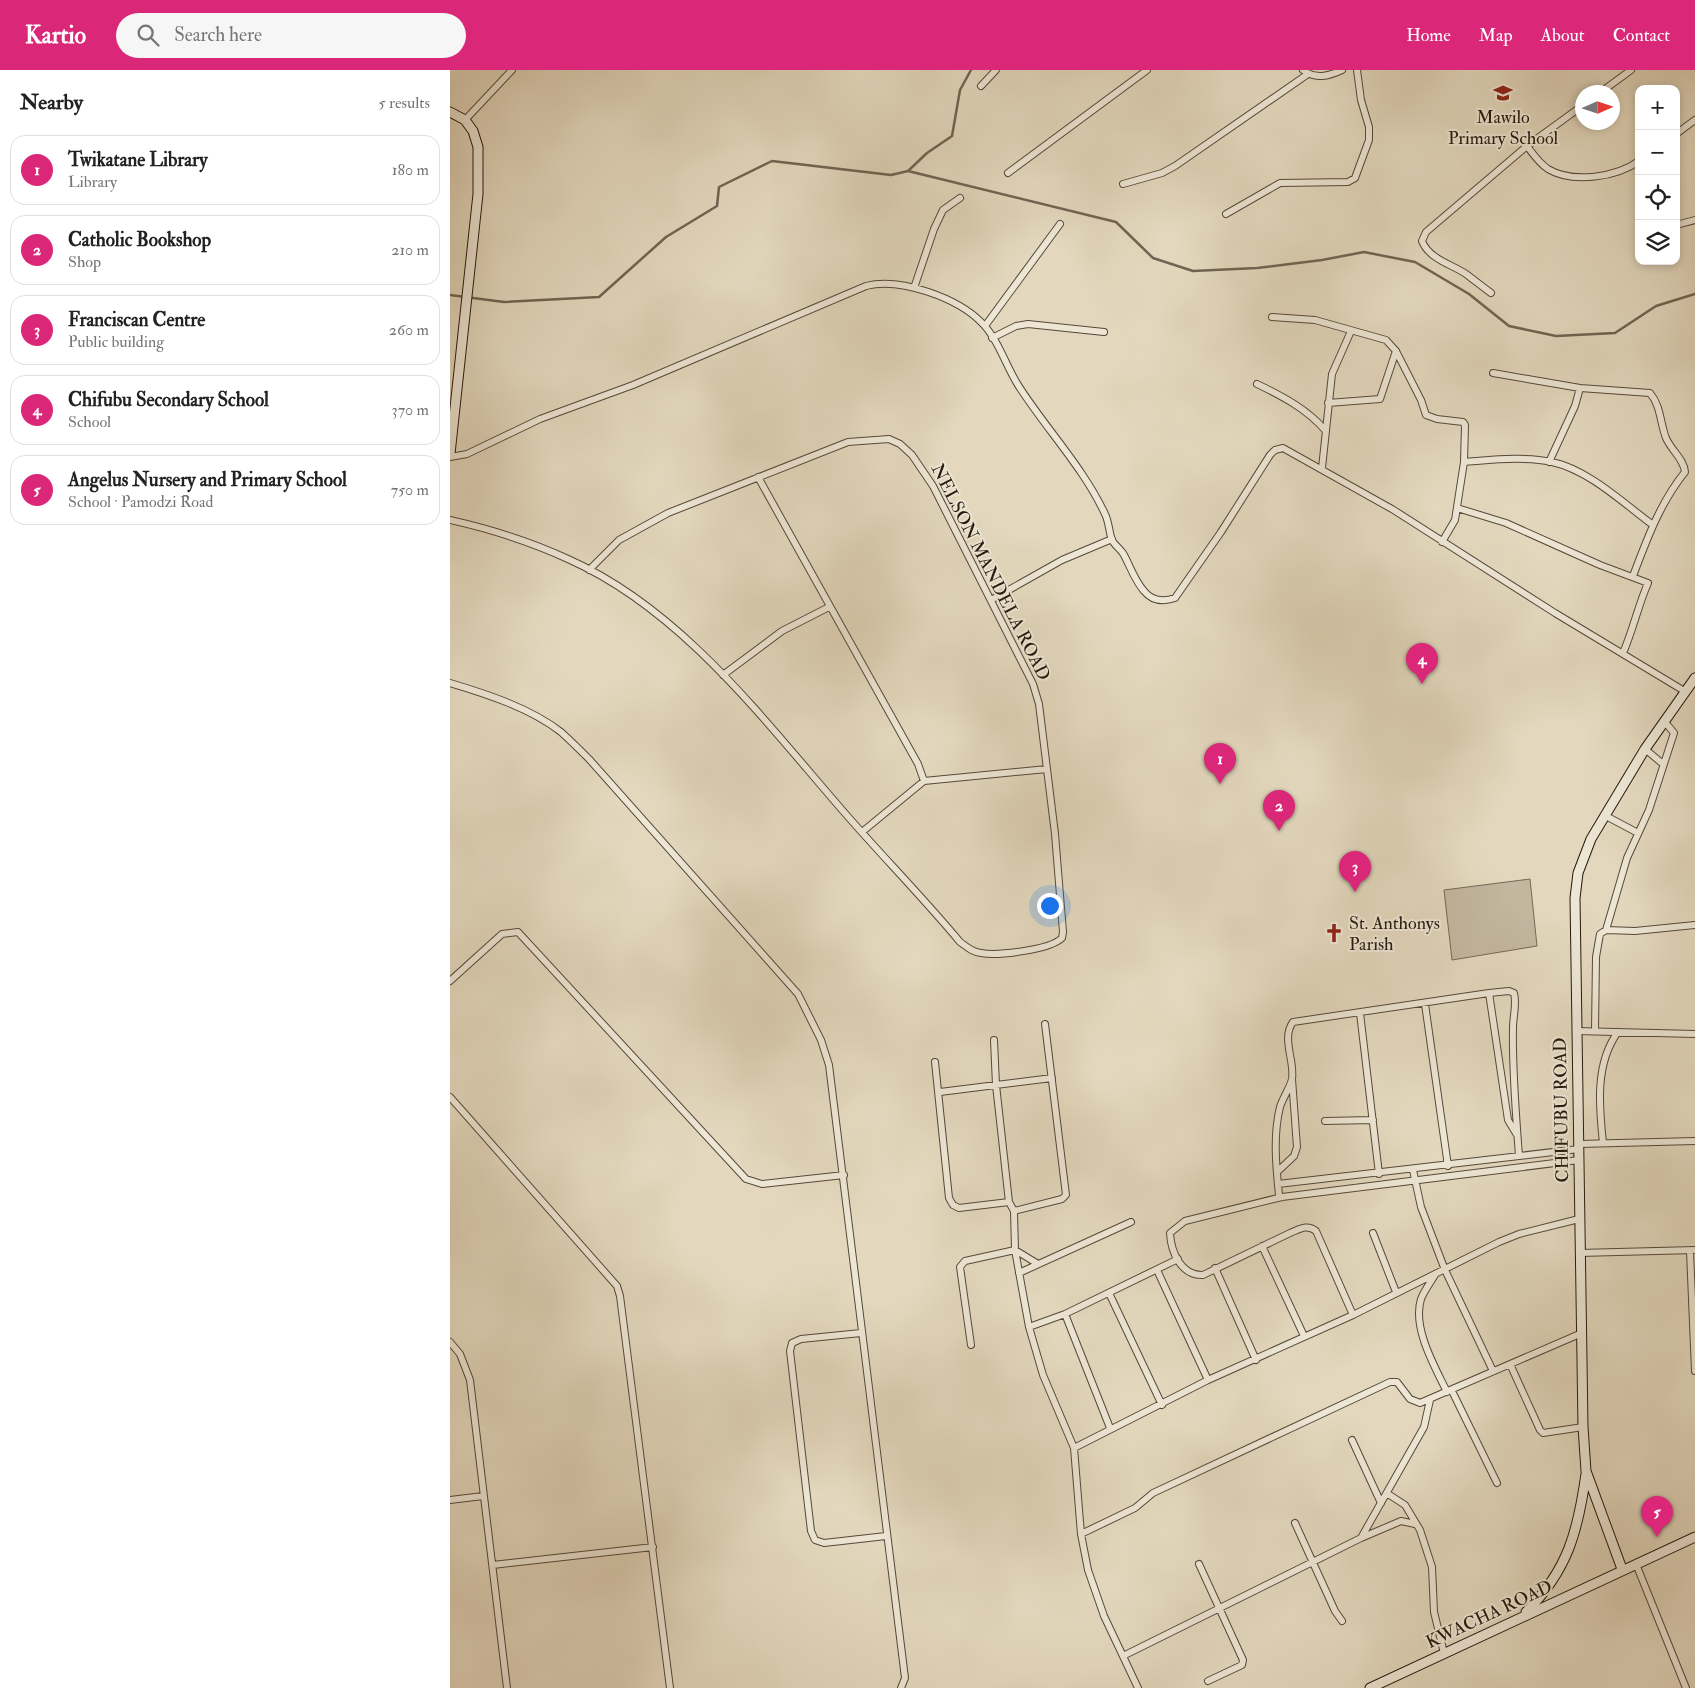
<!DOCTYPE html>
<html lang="en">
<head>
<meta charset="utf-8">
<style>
	:root { --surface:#fff; --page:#f6f6f6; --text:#222; --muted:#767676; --line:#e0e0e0; --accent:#db2777 }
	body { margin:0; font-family:"IM FELL Double Pica",serif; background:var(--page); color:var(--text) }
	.controls { position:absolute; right:15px; top:15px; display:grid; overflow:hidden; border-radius:10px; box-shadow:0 2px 8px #0003 }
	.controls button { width:45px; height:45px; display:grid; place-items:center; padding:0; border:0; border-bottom:1px solid var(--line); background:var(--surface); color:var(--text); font:25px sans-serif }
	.compass { position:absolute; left:1125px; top:15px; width:45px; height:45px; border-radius:50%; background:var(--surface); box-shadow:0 2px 8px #0003; rotate:87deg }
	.you { position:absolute; left:599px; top:835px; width:18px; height:18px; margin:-12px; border:4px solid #fff; border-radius:50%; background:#1a73e8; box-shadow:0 0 0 8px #1a73e833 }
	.badge { display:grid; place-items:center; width:32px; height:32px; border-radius:50%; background:var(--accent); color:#fff; font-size:16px; font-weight:700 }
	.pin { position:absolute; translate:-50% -41px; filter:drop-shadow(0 1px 2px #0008) }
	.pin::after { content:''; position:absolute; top:26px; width:18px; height:15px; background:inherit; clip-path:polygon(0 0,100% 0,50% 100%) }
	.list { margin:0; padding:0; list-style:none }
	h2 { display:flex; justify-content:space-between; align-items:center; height:65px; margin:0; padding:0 20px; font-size:21px }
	h2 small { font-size:16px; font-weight:400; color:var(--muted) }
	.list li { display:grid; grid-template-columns:32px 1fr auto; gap:15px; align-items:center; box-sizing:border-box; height:70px; margin:0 10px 10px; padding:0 10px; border:1px solid var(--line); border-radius:15px }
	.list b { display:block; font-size:19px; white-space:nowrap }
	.list p { margin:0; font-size:16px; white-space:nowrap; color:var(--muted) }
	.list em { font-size:16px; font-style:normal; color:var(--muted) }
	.icon { flex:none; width:28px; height:28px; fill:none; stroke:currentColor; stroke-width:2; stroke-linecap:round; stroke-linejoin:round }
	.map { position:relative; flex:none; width:1245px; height:1618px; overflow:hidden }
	header { display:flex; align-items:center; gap:30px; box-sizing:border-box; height:70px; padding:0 25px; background:var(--accent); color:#fff }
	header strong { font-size:24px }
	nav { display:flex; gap:28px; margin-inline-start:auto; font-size:18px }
	.search { width:350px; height:45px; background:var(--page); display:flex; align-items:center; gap:12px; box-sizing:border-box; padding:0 18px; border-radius:28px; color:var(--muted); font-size:19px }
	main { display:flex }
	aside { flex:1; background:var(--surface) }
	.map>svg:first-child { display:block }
	.park { fill:#c3b7a0; stroke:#756856 }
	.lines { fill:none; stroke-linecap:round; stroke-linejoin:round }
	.stream { stroke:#716453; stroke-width:2.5 }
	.street-casing { stroke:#564839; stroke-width:8 }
	.secondary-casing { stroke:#27180d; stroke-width:11 }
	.street { stroke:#ede6d5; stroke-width:6 }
	.secondary { stroke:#ede6d5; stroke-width:9 }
	.labels { text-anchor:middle; stroke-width:4; stroke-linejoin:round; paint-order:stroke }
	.poi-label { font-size:18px; fill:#27180d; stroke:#ede6d5 }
	.street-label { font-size:18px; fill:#27180d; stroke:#ede6d5 }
</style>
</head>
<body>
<header>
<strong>Kartio</strong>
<div class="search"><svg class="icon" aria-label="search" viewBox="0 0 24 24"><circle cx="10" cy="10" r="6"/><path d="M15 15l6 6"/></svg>Search here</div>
<nav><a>Home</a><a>Map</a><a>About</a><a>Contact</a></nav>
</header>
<main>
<aside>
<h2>Nearby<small>5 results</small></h2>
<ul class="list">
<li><span class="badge">1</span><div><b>Twikatane Library</b><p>Library</p></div><em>180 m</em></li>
<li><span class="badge">2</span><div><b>Catholic Bookshop</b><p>Shop</p></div><em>210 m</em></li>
<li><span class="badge">3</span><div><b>Franciscan Centre</b><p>Public building</p></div><em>260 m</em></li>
<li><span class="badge">4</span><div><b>Chifubu Secondary School</b><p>School</p></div><em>370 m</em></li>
<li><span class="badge">5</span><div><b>Angelus Nursery and Primary School</b><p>School · Pamodzi Road</p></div><em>750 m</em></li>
</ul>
</aside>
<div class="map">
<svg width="1245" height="1618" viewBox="0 0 1245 1618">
	<rect width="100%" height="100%" fill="#e3d8be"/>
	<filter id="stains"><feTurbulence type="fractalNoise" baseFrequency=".004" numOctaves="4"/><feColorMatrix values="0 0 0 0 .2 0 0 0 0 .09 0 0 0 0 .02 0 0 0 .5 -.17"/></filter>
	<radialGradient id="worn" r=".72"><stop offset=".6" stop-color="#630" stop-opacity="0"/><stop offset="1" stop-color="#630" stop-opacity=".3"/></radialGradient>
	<path class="park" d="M1080 809 1087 876 1002 890 994 820Z"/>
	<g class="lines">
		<path class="stream" d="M458 101 477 83 502 66 510 20 521 0
			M0 225 54 232 149 227 216 167 267 136 269 117 322 91 441 105 458 101 666 152 703 188 743 201 807 198 872 190 914 182 965 192 1019 224 1059 256 1106 266 1165 263 1206 236 1245 224"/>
		<g class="street-casing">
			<path id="street" d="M853 0C865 10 879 6 892 0
				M531 16 546 0
				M1151 22 1181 0
				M15 50 62 0
				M1226 64 1245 50
				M1077 76C1083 84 1089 93 1098 99 1123 114 1167 107 1189 91
				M558 103 697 0
				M673 114 712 103 725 96 858 4
				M776 144 830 113 898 112 905 108 919 70V57L911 30 907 0
				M1226 155 1245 150
				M464 218 484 159 493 140 510 128
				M1041 223C1033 217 1024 210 1016 204 1001 194 979 189 972 171L976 162 1077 76 1132 36
				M822 247 865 250 936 270 946 281 971 330 976 345 987 349 1013 352 1015 355 1014 392 1005 450 992 472
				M535 256 610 154
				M542 268 566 256 578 254 654 262
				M1043 303 1130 318 1125 336 1099 392
				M807 314C832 326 857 339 875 360
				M1130 318 1200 323C1211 336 1210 353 1216 368 1221 380 1234 389 1235 402 1210 433 1197 469 1183 506
				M878 333 930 329 946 281
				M0 387 17 384 90 349 183 315 416 216C450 207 508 228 532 253 548 269 556 296 568 315 596 359 633 397 655 444 659 452 659 462 662 470 664 475 671 479 674 485 680 496 685 511 694 521 702 531 713 532 725 528L771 462 820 385 825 380 833 378 942 439 1105 543 1236 622
				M1014 392C1042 390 1074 386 1102 392 1139 400 1173 433 1203 455
				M872 398 882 304 901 261
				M308 407 468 694 474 711 597 699
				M1007 438 1056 453 1150 495 1198 513C1188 536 1183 560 1173 583
				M0 450C40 459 81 472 118 489 229 538 310 645 387 734 427 781 471 825 510 872 517 877 522 882 531 883 547 886 600 880 612 868L613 862 605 764 589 634 583 614 483 416 462 385 450 374 439 369 398 372 218 443 169 470 139 500
				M541 530 612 490 662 469
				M273 605 332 561 379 537
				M0 613C37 624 80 638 111 662 121 671 130 680 139 689L348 924 371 970 379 995 455 1608 451 1618
				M1195 679 1213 694
				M1154 745 1188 763
				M412 762 474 711
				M1156 860 1177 788 1199 740 1224 663 1215 652
				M0 911 52 864 68 862 296 1109 312 1114 394 1105
				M1039 923 1058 1050 1067 1065
				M975 934 998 1096
				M910 943 929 1104
				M1126 961 1245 964
				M1145 961 1146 887 1150 864 1156 860 1185 861 1245 855
				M544 970 546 1015 559 1132 564 1141 565 1180 579 1257 593 1305 624 1378 631 1464 638 1500 654 1546 688 1618
				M485 992 499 1128 503 1135 509 1138 559 1132
				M490 1022 602 1008
				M0 1027 167 1216 170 1226 220 1618
				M875 1051 923 1050
				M1153 1073C1149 1036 1145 993 1168 962
				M1129 1074 1245 1071
				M963 1100 971 1137 995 1200 1043 1301
				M827 1102 844 1086 847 1077 842 1009
				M828 1114 1129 1079
				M832 1127 829 1125C826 1097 823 1065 830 1037 833 1027 840 1018 842 1009 845 991 831 968 843 952L1039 923 1059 921 1064 923C1067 934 1063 946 1063 958 1062 1000 1066 1044 1069 1086
				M564 1141 612 1129 616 1125 595 954
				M923 1163 946 1222
				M812 1176 854 1266
				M1240 1181 1245 1301
				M1129 1183 1245 1180
				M765 1198 806 1290
				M707 1200 758 1310
				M569 1203 681 1152
				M985 1205C980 1213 974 1221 971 1229 962 1258 985 1297 997 1322
				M659 1223 712 1335
				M615 1244 660 1358
				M903 1245 866 1161C857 1154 850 1159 840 1163L753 1205C731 1206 721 1182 720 1163L735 1151 832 1127 1129 1090
				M579 1257 615 1244 728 1189
				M411 1263 351 1269 342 1273 340 1281 361 1461 365 1470 374 1473 436 1466
				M0 1272 10 1284 20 1310 57 1618
				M521 1275 510 1197 515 1191 565 1180 588 1194
				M1060 1294 1090 1360 1093 1363 1133 1357
				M1002 1321 1047 1413
				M902 1370 931 1433
				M624 1378 758 1310 903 1245 1049 1172 1069 1164 1129 1149
				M938 1424 955 1435 970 1460 982 1497 984 1542 994 1583
				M0 1430 33 1426
				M845 1453 885 1541 892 1551
				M631 1464 685 1438 703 1423 940 1312H947L960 1329 970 1333 1132 1263
				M911 1468 951 1451 965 1454
				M749 1494 793 1590 792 1595 758 1611
				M1186 1494 1236 1618
				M43 1495 203 1477
				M673 1586 911 1468 974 1357 980 1330"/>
		</g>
		<g class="secondary-casing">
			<path id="secondary" d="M0 42 15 50 23 61 28 77V124L0 384
				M1172 1499 1136 1401 1133 1357 1125 828 1128 803 1141 769 1195 679 1245 608
				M1076 1542C1118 1500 1128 1461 1136 1404
				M920 1618 1245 1467"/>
		</g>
		<use href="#street" class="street"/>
		<use href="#secondary" class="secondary"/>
	</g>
	<defs>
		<g id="school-bare" transform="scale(1.5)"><path d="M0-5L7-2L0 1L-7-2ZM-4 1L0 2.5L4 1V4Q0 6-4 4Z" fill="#8f2418" stroke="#ede6d5" stroke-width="2.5" paint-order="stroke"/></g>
		<g id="church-bare" transform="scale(1.5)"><path d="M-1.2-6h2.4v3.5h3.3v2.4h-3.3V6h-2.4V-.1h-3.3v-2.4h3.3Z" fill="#8f2418" stroke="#ede6d5" stroke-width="2.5" paint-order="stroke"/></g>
	</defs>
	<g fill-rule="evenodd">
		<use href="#school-bare" x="1053" y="23"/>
		<use href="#church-bare" x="884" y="863"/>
	</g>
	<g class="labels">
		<g class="poi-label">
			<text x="1053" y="53">Mawilo<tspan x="1053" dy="21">Primary School</tspan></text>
			<text x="899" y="859" text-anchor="start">St. Anthonys<tspan x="899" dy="21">Parish</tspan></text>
		</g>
		<g class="street-label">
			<text transform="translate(541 502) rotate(63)" y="6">NELSON MANDELA ROAD</text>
			<text transform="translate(1111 1040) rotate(-91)" y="6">CHIFUBU ROAD</text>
			<text transform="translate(1039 1544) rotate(-25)" y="6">KWACHA ROAD</text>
		</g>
	</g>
	<rect width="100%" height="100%" filter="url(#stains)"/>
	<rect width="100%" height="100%" fill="url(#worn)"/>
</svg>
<div class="controls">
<button>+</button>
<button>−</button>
<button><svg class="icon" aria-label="locate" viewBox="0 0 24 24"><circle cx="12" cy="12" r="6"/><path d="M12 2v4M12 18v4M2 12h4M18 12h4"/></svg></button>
<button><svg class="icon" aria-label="layers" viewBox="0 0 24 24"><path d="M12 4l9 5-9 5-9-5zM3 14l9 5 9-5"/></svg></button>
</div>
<svg class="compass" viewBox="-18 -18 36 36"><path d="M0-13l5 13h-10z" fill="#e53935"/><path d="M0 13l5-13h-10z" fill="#767676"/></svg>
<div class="you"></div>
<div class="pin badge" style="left:770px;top:714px">1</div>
<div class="pin badge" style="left:829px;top:761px">2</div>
<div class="pin badge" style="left:905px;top:822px">3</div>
<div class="pin badge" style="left:972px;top:614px">4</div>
<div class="pin badge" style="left:1207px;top:1467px">5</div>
</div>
</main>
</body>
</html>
